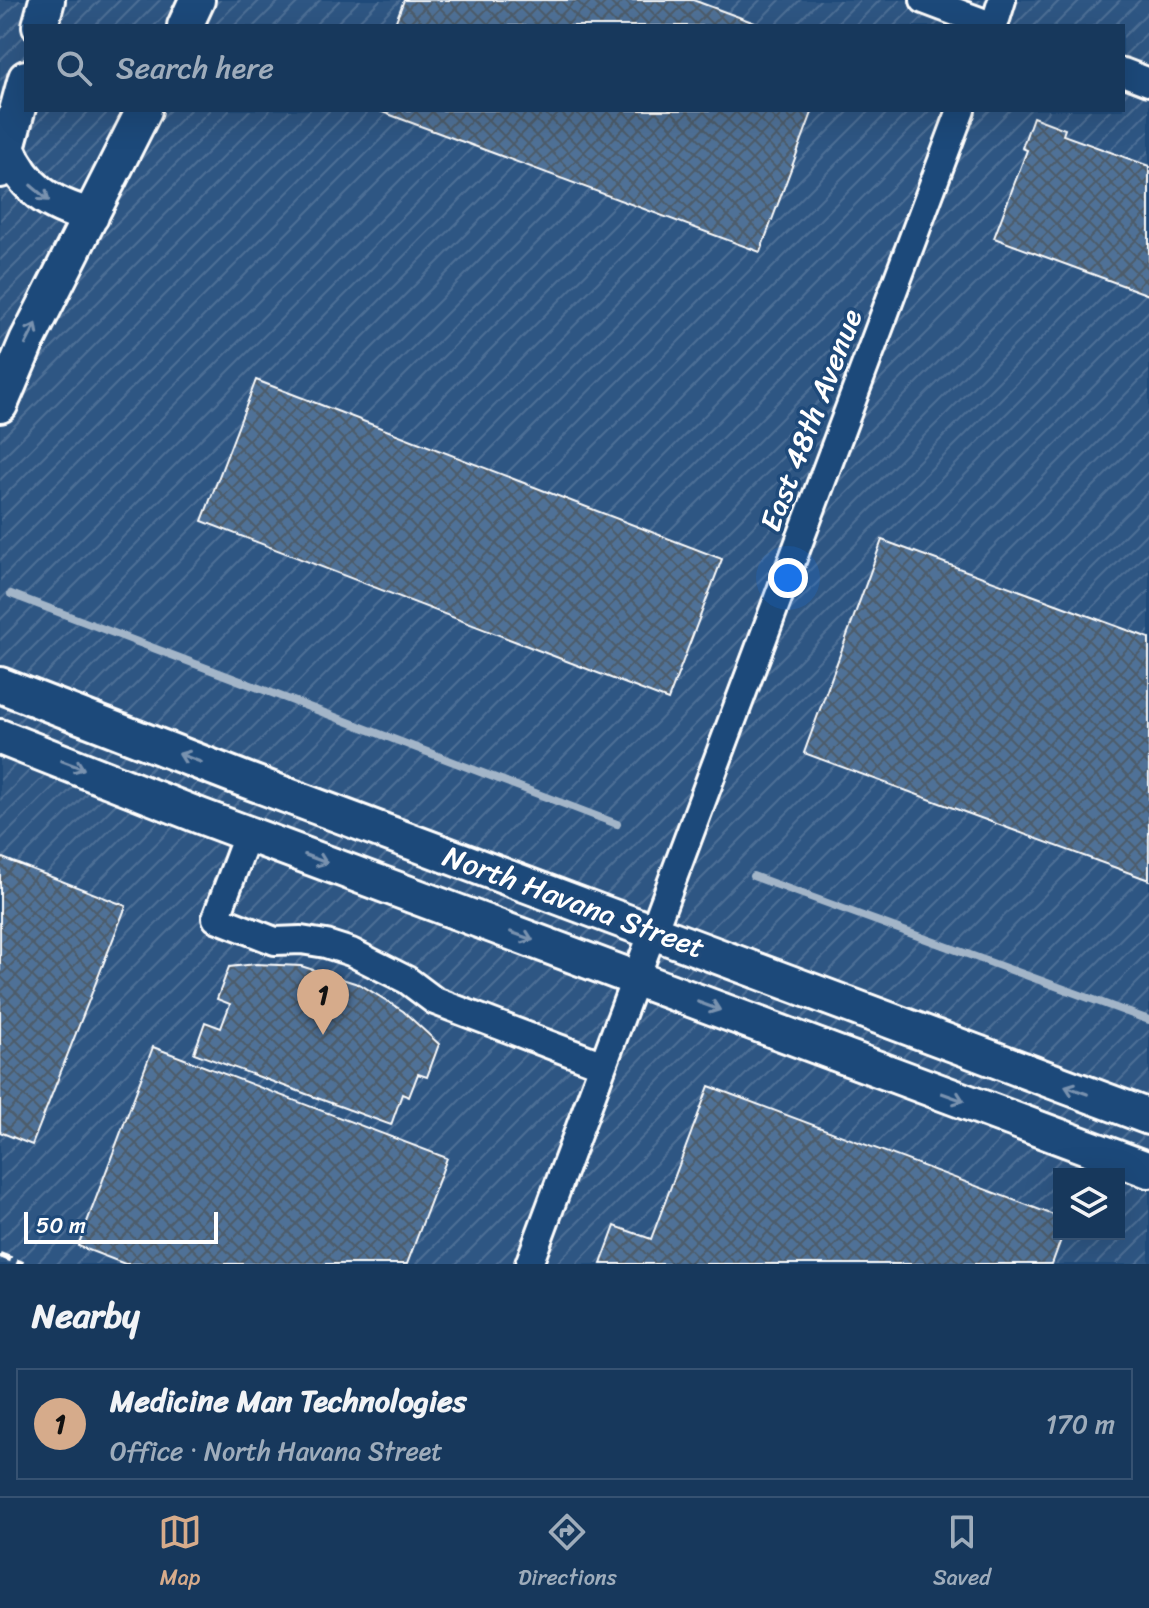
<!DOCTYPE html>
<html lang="en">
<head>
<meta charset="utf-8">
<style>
	:root { --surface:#17385c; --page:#244365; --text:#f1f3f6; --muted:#9eacbb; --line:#365272; --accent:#d6ab8b }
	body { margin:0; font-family:Sriracha,sans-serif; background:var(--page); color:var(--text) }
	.controls { position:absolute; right:24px; bottom:24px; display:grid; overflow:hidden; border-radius:0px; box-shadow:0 8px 32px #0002 }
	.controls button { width:72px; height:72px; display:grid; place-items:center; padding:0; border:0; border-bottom:2px solid var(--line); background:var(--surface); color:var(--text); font:40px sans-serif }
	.scale { position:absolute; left:24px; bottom:20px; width:194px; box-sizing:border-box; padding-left:8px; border:4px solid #fff; border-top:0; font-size:22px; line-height:28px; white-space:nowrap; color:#fff; -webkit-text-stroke:6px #1f4a7a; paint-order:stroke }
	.you { position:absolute; left:788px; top:578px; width:28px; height:28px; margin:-20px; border:6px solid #fff; border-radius:50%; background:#1a73e8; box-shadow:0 0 0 12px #1a73e833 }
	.badge { display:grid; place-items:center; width:52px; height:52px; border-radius:50%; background:var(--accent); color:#111; font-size:26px; font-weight:700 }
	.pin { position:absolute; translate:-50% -66px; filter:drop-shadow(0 2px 4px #0008) }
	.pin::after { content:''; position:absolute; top:42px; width:28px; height:24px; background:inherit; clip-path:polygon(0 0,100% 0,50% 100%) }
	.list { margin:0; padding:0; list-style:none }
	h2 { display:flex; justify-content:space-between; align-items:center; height:104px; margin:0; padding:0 32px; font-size:34px }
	h2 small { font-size:26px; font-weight:400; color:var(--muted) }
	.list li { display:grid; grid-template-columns:52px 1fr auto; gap:24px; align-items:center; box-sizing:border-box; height:112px; margin:0 16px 16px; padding:0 16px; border:2px solid var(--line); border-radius:0px }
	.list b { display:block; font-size:30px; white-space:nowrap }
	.list p { margin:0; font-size:26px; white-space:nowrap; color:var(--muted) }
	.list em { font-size:26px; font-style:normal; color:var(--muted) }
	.icon { flex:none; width:44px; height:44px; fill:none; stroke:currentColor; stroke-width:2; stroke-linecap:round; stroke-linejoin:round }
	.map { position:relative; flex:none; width:1149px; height:1264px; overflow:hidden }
	.search { position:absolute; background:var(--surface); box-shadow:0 8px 32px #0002; left:24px; right:24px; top:24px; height:88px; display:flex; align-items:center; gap:20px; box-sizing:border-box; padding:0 28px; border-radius:0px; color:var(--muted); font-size:30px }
	.sheet { height:232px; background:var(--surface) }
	nav { display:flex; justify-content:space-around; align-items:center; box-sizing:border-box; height:112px; border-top:2px solid var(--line); background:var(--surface); font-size:22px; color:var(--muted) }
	nav a { display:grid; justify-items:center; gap:4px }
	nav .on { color:var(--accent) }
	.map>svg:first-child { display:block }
	.industrial { fill:url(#industrial-furrows); fill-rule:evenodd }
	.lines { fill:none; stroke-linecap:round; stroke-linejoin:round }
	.stream { stroke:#a3b5c8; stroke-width:8 }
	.building { fill:url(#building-cross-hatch); stroke:#fff; stroke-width:2 }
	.minor-casing { stroke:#fff; stroke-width:32 }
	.major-casing { stroke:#fff; stroke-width:40 }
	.minor { stroke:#1f4a7a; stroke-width:26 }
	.major { stroke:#1f4a7a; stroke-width:34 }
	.rail { stroke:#fff; stroke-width:6; stroke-dasharray:12 6; stroke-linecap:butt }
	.oneway { stroke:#7992af }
	.labels { text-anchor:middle; stroke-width:7; stroke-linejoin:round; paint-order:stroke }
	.street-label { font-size:30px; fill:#fff; stroke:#1f4a7a }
</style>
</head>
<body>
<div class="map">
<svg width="1149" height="1264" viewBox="0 0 1149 1264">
	<defs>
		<pattern id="industrial-furrows" width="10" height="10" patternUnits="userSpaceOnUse" patternTransform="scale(2)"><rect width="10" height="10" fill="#2e5683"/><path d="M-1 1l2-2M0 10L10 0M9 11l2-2" fill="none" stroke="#4d6f96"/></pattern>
		<pattern id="building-cross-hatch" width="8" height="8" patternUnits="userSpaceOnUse" patternTransform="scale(2)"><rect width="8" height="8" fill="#507197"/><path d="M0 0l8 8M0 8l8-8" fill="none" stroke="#4e5b6a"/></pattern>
	</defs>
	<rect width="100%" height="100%" fill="#1f4a7a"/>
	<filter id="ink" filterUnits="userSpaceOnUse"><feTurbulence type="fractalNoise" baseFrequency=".0125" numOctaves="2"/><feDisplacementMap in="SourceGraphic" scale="16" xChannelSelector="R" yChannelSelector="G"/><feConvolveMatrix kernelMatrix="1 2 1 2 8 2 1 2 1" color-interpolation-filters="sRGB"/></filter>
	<g filter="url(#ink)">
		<path class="industrial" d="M0 0H1149V1264H0ZM26 26H1123V110H26ZM1059 1174H1119V1234H1059Z"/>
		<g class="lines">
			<path class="stream" d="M11 594 617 824
				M753 876 1149 1020"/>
		</g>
		<path class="building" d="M404 0H693L763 26H394Z
			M377 110H813L760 252Z
			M1033 117 1065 129 1063 135 1149 166V295L994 238 1027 150 1022 148Z
			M256 380 722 559 668 700 202 521Z
			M882 540 1149 638V880L804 753Z
			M0 857 126 906 32 1145 0 1132Z
			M256 964 301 966 361 985 403 1011 439 1044 427 1077 418 1074 409 1097 402 1094 391 1125 194 1053 205 1022 221 1028 230 1004 217 999 229 967Z
			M153 1047 447 1158 407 1264H125L78 1246Z
			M709 1086 1059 1217V1234H1063L1052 1264H601L615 1226 651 1239Z"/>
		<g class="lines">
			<g class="minor-casing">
				<path id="minor" d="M924 0 993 26
					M994 26 1002 0
					M1123 72 1149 82
					M248 833 216 918 275 941 301 940 326 944 351 952 407 980 435 1001 603 1065 529 1264
					M603 1065 961 110"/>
			</g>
			<g class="major-casing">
				<path id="major" d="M40 26 47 0
					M185 26 197 0
					M7 148C25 189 48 204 91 216
					M1 170 26 78
					M0 405 27 341 144 110
					M0 685 243 779 1149 1117
					M0 737 200 816 1149 1170"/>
			</g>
			<use href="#minor" class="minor"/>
			<use href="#major" class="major"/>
			<path class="rail" d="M0 1255 23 1264"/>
		</g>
		<defs><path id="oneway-shaft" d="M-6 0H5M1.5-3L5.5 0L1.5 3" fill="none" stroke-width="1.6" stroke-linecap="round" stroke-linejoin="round" transform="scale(2)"/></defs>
		<g class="oneway">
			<use href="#oneway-shaft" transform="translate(40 193) rotate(40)"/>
			<use href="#oneway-shaft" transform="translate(31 334) rotate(-63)"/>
			<use href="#oneway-shaft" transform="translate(190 758) rotate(-159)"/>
			<use href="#oneway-shaft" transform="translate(73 765) rotate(21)"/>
			<use href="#oneway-shaft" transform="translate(316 859) rotate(21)"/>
			<use href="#oneway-shaft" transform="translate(522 936) rotate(20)"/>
			<use href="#oneway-shaft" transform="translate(709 1006) rotate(20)"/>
			<use href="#oneway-shaft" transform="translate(1076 1090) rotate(-160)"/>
			<use href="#oneway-shaft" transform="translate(953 1097) rotate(20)"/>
		</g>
	</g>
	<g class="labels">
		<g class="street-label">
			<text transform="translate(811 420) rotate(-69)" y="10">East 48th Avenue</text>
			<text transform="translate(574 902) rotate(20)" y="10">North Havana Street</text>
		</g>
	</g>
</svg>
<div class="controls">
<button><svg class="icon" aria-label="layers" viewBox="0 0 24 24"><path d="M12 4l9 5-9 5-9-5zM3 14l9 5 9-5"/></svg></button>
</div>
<div class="scale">50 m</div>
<div class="you"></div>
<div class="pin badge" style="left:323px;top:1035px">1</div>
<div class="search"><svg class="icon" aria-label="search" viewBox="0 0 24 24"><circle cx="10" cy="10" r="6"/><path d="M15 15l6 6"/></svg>Search here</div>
</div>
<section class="sheet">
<h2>Nearby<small></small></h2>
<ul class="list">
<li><span class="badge">1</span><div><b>Medicine Man Technologies</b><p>Office · North Havana Street</p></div><em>170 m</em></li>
</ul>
</section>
<nav>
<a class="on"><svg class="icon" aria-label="map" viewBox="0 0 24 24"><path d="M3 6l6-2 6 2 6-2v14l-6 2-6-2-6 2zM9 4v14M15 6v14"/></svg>Map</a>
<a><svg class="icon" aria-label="directions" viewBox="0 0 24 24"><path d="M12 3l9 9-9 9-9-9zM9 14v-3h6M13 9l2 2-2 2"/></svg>Directions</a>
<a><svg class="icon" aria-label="saved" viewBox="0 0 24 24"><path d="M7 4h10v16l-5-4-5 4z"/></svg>Saved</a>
</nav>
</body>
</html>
